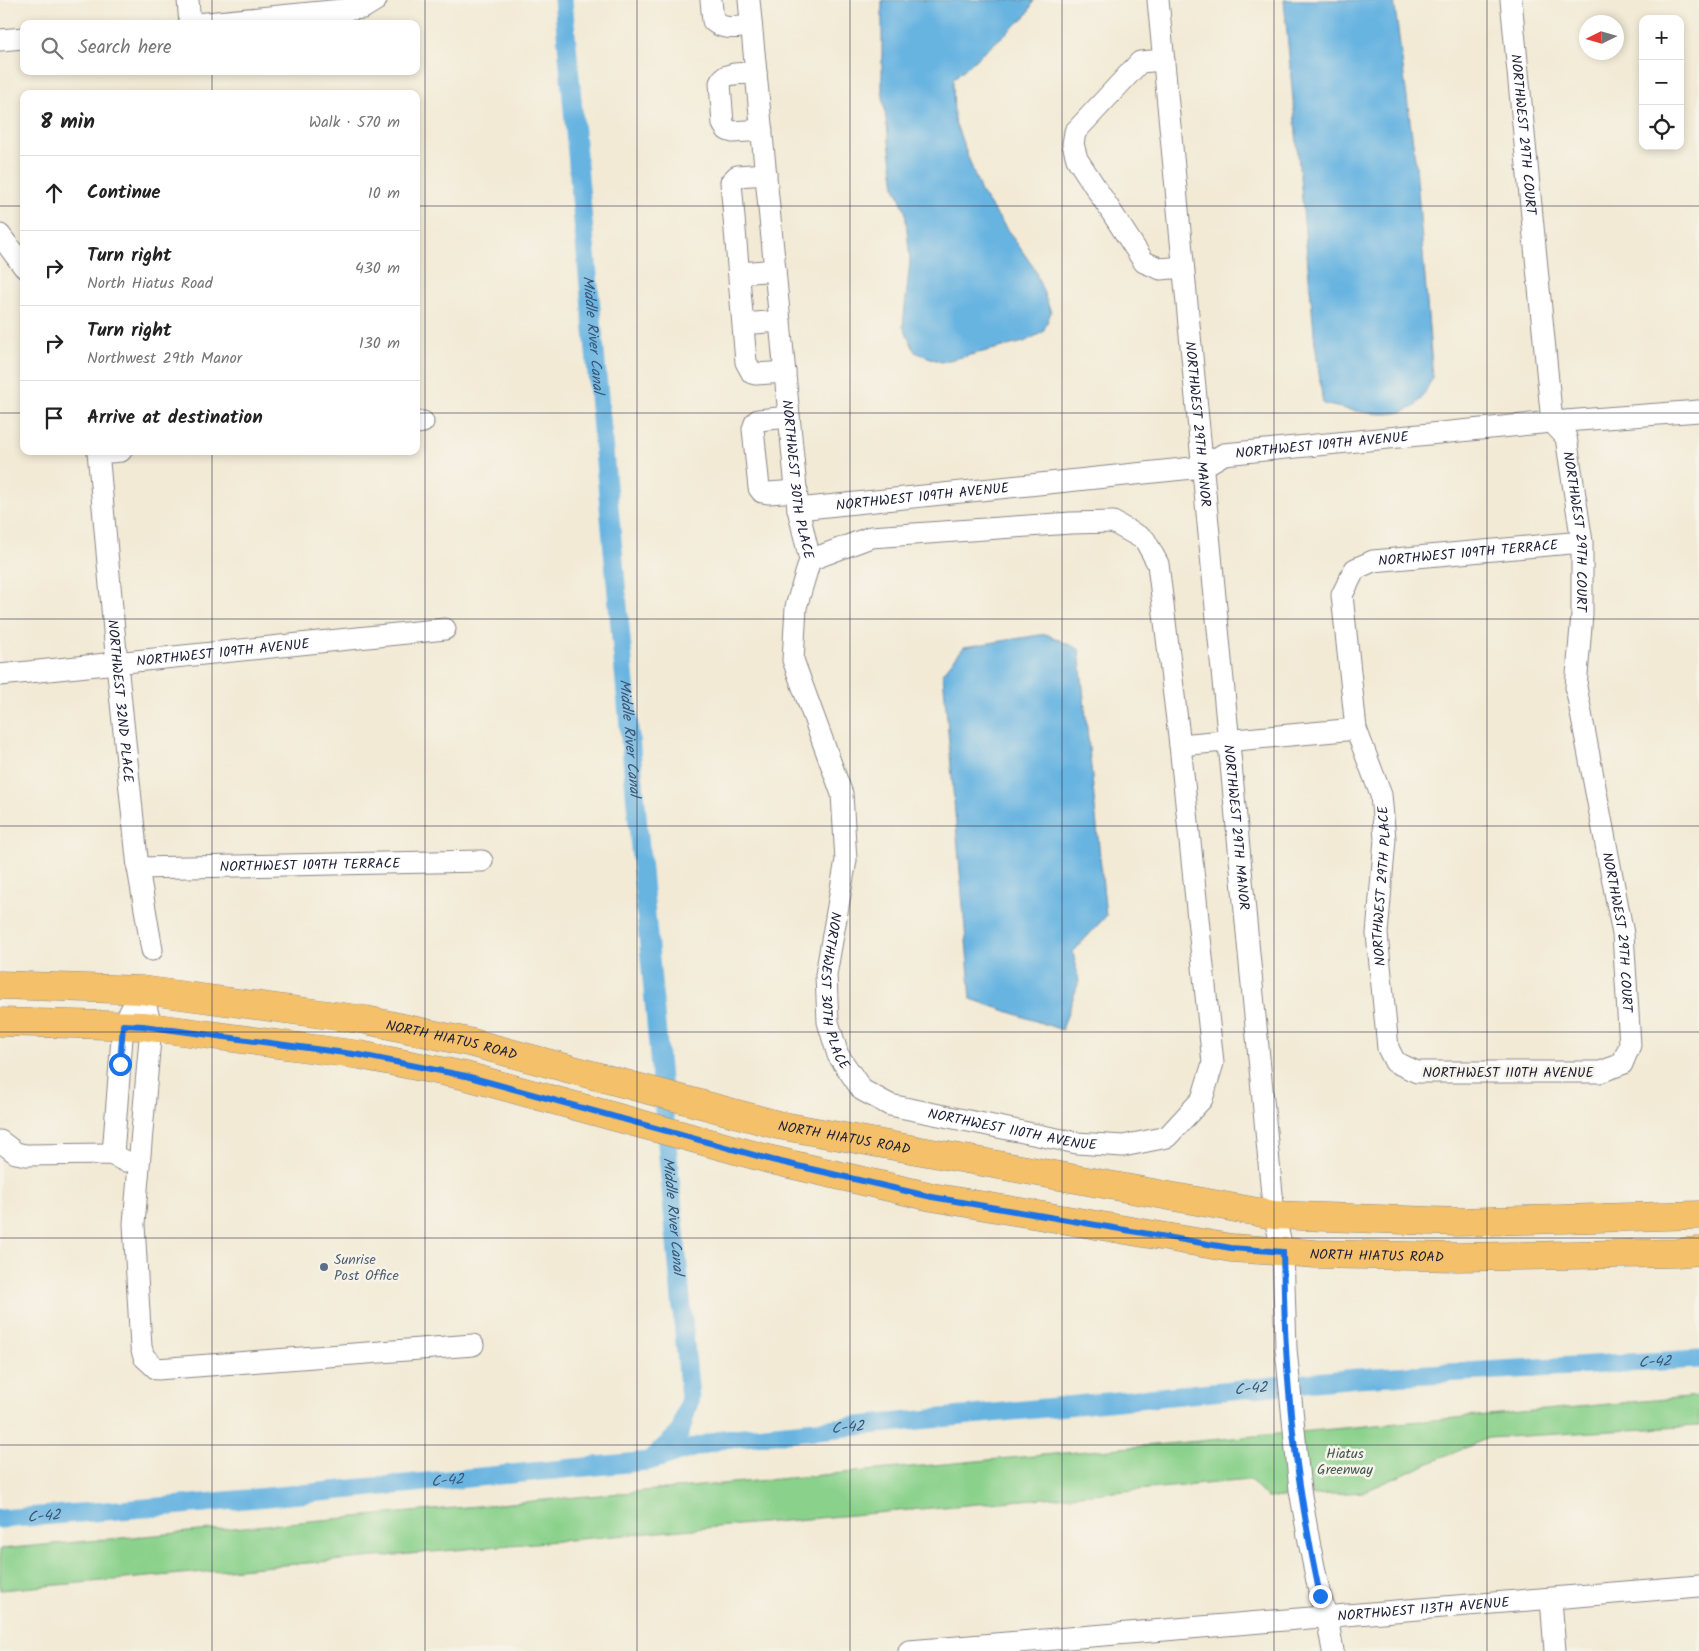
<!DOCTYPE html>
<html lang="en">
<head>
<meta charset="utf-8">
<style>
	:root { --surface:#fff; --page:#f6f6f6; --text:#222; --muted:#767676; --line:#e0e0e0 }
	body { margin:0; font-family:Kalam,sans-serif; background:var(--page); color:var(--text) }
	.controls { position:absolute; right:15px; top:15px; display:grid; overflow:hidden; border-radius:10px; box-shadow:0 2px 8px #0003 }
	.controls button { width:45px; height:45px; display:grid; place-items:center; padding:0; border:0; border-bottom:1px solid var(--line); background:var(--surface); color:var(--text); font:25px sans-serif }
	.compass { position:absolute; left:1579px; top:15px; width:45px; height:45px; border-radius:50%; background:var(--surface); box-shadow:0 2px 8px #0003; rotate:265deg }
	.stop { position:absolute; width:15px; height:15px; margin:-11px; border:4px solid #1a73e8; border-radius:50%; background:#fff }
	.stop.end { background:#1a73e8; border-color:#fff; box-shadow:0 1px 5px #0008 }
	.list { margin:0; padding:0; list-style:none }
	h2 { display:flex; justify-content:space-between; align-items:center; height:65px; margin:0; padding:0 20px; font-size:21px }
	h2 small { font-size:16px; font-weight:400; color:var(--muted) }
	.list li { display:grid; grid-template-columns:32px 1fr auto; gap:15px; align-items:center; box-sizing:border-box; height:75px; padding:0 20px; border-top:1px solid var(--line) }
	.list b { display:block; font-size:19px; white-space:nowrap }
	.list p { margin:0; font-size:16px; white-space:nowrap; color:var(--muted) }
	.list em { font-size:16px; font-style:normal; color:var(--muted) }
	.icon { flex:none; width:28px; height:28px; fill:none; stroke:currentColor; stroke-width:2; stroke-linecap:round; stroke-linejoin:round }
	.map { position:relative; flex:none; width:1699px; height:1651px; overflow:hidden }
	.search { position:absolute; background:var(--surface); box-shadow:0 2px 8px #0003; left:20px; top:20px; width:400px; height:55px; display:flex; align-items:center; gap:12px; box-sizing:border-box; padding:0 18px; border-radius:10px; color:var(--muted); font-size:19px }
	.panel { position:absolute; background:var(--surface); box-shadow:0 2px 8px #0003; left:20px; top:90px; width:400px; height:365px; border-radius:10px }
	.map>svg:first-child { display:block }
	.green { fill:#8ad18b; stroke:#567a63 }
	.water { fill:#67b4e1; stroke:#446b8e }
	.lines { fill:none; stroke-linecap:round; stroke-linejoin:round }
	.canal { stroke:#67b4e1; stroke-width:19 }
	.minor-casing { stroke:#8a8688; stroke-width:23 }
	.major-casing { stroke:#8a8688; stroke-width:29 }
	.minor { stroke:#fff; stroke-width:21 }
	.major { stroke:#f4c16b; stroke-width:28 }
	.route { stroke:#1a73e8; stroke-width:6 }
	.grid { fill:none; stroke:#22223b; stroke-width:1; stroke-opacity:0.55 }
	.service-dot { fill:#5c6f8a; stroke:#f7f3e8; stroke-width:2 }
	.labels { text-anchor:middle; stroke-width:5; stroke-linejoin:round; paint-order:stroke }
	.street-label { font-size:14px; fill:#22223b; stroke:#f7f3e8 }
	.service-label { font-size:14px; fill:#4e5e75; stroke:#f7f3e8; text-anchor:start }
	.park-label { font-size:14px; fill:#415753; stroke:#f7f3e8 }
	.water-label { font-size:15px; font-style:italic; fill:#3a5575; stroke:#f7f3e8 }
</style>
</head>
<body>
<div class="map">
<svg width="1699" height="1651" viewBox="0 0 1699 1651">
	<rect width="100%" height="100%" fill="#f7f3e8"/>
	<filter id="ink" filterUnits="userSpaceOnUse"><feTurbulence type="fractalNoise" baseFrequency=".02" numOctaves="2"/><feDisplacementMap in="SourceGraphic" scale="10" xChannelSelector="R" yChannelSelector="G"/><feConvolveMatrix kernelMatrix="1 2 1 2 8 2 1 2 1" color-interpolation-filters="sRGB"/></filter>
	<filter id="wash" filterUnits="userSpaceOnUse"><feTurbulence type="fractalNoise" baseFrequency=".0096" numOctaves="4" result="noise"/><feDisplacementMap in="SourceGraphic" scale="20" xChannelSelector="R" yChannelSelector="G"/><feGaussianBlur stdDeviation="1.12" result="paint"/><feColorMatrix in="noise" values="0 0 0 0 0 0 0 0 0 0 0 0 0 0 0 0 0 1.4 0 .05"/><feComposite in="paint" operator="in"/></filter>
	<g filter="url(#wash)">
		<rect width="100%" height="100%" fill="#f2ead5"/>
		<path class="green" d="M1699 1396V1426L1488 1438 1363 1492 1267 1498 1250 1480 0 1590V1549Z"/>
		<path class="water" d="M882 0H1034L1027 15 953 79 954 119 981 192 1034 268 1051 312 1043 332 1024 342 941 362 915 352 903 326 910 261 905 210 895 187 882 89Z
			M1284 0H1394L1416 166 1433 378C1428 385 1422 400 1416 405 1395 423 1347 409 1323 404L1315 343Z
			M1046 634 1079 649 1106 916 1073 952 1079 981 1062 1030 971 999 943 673 964 647Z"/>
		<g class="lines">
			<g class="canal">
				<path id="s1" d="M563 0 690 1398 680 1433 653 1457"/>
				<path id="s2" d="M0 1519 172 1506 649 1461 723 1439 1357 1378 1699 1359"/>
			</g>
		</g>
	</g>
	<g filter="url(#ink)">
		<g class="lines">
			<g class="minor-casing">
				<g id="minor">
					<path d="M188 0 190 24"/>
					<path d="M711 0 713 21C724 31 738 27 751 26"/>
					<path id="s3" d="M749 0 798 509 810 560 796 607 793 660 842 794 846 860 826 975 828 1022 838 1055 862 1090 890 1105 1077 1143 1123 1146 1167 1137 1202 1099 1213 1063 1180 745 1158 564 1145 540 1113 522 1071 523 871 537 810 560"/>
					<path id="s4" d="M1158 0 1274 1215 1283 1252 1286 1349 1300 1490 1310 1547 1320 1596 1327 1617 1333 1651"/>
					<path id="s5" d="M1511 0 1552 422 1566 437 1582 542V614L1576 687 1623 934 1630 1045 1622 1064 1600 1072H1417L1395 1062 1388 1048 1377 934 1385 839 1381 795 1356 729 1342 595 1355 569 1373 561 1582 542"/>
					<path d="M196 24 363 8 376 0"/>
					<path d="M0 40 24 38"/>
					<path d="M1164 60 1140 62 1075 132 1073 144 1077 159 1144 262 1161 269 1183 267"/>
					<path d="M756 73C745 74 724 71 720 83L723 124 727 130 733 132 762 130"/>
					<path d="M766 174 737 176 731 182 746 362 752 373 756 374 785 372"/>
					<path d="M0 235 24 267"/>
					<path d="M740 273 775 270"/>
					<path d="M744 324 780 321"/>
					<path d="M789 417 758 420 755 423 753 429 759 488 762 492 768 493 797 491"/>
					<path d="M416 423 423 422"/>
					<path id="s6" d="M98 451 117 664 138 868 152 950"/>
					<path d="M98 453 121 451"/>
					<path id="s7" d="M798 509 1202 467 1224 454 1552 422 1699 411"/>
					<path id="s8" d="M0 675 445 629"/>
					<path d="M1180 745 1356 729"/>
					<path id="s9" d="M138 868 482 861"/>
					<path d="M0 1141 16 1153 26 1155 111 1154 125 1161"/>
					<path d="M113 1154 123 1025 142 990 151 1027 134 1224 141 1347 144 1357 157 1369 473 1345"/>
					<path d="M1551 1599 1555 1651"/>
					<path id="s10" d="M909 1651 1699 1586"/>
				</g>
			</g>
			<g class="major-casing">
				<g id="major">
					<path id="s11" d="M0 985 142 990 366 1020 473 1043 778 1125 1274 1215 1457 1222 1699 1215"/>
					<path id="s12" d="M0 1022 143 1026 360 1055 466 1076 772 1160 932 1197 1231 1248 1316 1254 1457 1257 1676 1253 1699 1251"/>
				</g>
			</g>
			<use href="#minor" class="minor"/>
			<use href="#major" class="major"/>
		</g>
	</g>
	<g class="lines" filter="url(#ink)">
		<path class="route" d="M120 1064 123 1025 143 1026 360 1055 466 1076 772 1160 932 1197 1231 1248 1283 1252C1284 1284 1284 1316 1286 1347 1290 1431 1303 1515 1320 1596"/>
	</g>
	<path class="grid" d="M212 0V24M425 0V1651M637 0V1651M850 0V1651M1062 0V1651M1274 0V1651M1487 0V1651M212 71V94M0 206H24M416 206H1699M0 413H24M416 413H1699M212 451V1651M0 619H1699M0 826H1699M0 1032H1699M0 1238H1699M0 1445H1699"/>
	<circle class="service-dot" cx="324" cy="1267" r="5"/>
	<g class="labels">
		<g class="street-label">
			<text dy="5" stroke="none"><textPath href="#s5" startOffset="135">NORTHWEST 29TH COURT</textPath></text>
			<text dy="5" stroke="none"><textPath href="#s4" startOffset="426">NORTHWEST 29TH MANOR</textPath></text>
			<text dy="5" stroke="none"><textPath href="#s7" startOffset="530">NORTHWEST 109TH AVENUE</textPath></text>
			<text dy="5" stroke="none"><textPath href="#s3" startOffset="482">NORTHWEST 30TH PLACE</textPath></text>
			<text dy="5" stroke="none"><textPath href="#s7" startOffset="125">NORTHWEST 109TH AVENUE</textPath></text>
			<text dy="5" stroke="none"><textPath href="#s5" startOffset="540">NORTHWEST 29TH COURT</textPath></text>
			<text dy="5" stroke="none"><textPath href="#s5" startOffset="1929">NORTHWEST 109TH TERRACE</textPath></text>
			<text dy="5" stroke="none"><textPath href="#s8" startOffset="224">NORTHWEST 109TH AVENUE</textPath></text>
			<text dy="5" stroke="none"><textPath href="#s6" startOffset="251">NORTHWEST 32ND PLACE</textPath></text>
			<text dy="5" stroke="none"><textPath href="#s4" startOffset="831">NORTHWEST 29TH MANOR</textPath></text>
			<text dy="5" stroke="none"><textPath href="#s9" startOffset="172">NORTHWEST 109TH TERRACE</textPath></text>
			<text dy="5" stroke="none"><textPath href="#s5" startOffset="1488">NORTHWEST 29TH PLACE</textPath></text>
			<text dy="5" stroke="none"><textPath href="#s5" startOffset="945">NORTHWEST 29TH COURT</textPath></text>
			<text dy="5" stroke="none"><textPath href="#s3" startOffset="1008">NORTHWEST 30TH PLACE</textPath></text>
			<text dy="5" stroke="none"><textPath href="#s11" startOffset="456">NORTH HIATUS ROAD</textPath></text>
			<text x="1508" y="1077">NORTHWEST 110TH AVENUE</text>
			<text dy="5" stroke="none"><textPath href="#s3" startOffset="1272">NORTHWEST 110TH AVENUE</textPath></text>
			<text dy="5" stroke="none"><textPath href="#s11" startOffset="861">NORTH HIATUS ROAD</textPath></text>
			<text dy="5" stroke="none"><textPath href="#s12" startOffset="1401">NORTH HIATUS ROAD</textPath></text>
			<text dy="5" stroke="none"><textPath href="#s10" startOffset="516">NORTHWEST 113TH AVENUE</textPath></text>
		</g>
		<g class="service-label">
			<text x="334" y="1264">Sunrise<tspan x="334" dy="16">Post Office</tspan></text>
		</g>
		<g class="park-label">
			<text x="1345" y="1458">Hiatus<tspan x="1345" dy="16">Greenway</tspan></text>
		</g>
		<g class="water-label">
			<text dy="5" stroke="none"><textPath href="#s1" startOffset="336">Middle River Canal</textPath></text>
			<text dy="5" stroke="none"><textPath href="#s1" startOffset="741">Middle River Canal</textPath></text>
			<text dy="5" stroke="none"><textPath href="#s1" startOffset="1221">Middle River Canal</textPath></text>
			<text dy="5" stroke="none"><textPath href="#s2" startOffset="1664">C-42</textPath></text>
			<text dy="5" stroke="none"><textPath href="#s2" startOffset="1259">C-42</textPath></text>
			<text dy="5" stroke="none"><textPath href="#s2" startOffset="854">C-42</textPath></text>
			<text dy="5" stroke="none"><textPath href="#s2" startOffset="449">C-42</textPath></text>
			<text dy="5" stroke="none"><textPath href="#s2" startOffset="44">C-42</textPath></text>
		</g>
	</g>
</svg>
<div class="controls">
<button>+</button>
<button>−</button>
<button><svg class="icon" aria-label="locate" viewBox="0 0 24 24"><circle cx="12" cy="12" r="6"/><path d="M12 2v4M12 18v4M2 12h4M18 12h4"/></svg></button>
</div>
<svg class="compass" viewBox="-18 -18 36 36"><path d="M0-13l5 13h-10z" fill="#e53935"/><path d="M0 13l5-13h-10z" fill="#767676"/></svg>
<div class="stop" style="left:120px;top:1064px"></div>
<div class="stop end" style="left:1320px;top:1596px"></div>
<div class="search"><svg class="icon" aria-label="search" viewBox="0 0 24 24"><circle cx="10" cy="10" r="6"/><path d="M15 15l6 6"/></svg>Search here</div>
<section class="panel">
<h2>8 min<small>Walk · 570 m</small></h2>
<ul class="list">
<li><svg class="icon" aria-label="ahead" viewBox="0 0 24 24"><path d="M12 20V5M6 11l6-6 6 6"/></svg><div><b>Continue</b></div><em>10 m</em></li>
<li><svg class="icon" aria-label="right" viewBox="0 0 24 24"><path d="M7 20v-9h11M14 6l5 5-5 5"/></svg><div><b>Turn right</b><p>North Hiatus Road</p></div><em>430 m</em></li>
<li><svg class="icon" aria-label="right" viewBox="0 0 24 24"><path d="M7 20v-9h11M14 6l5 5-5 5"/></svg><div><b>Turn right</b><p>Northwest 29th Manor</p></div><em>130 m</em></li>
<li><svg class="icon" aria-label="arrive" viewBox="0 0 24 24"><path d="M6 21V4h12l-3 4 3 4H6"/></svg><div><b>Arrive at destination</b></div></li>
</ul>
</section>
</div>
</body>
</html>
